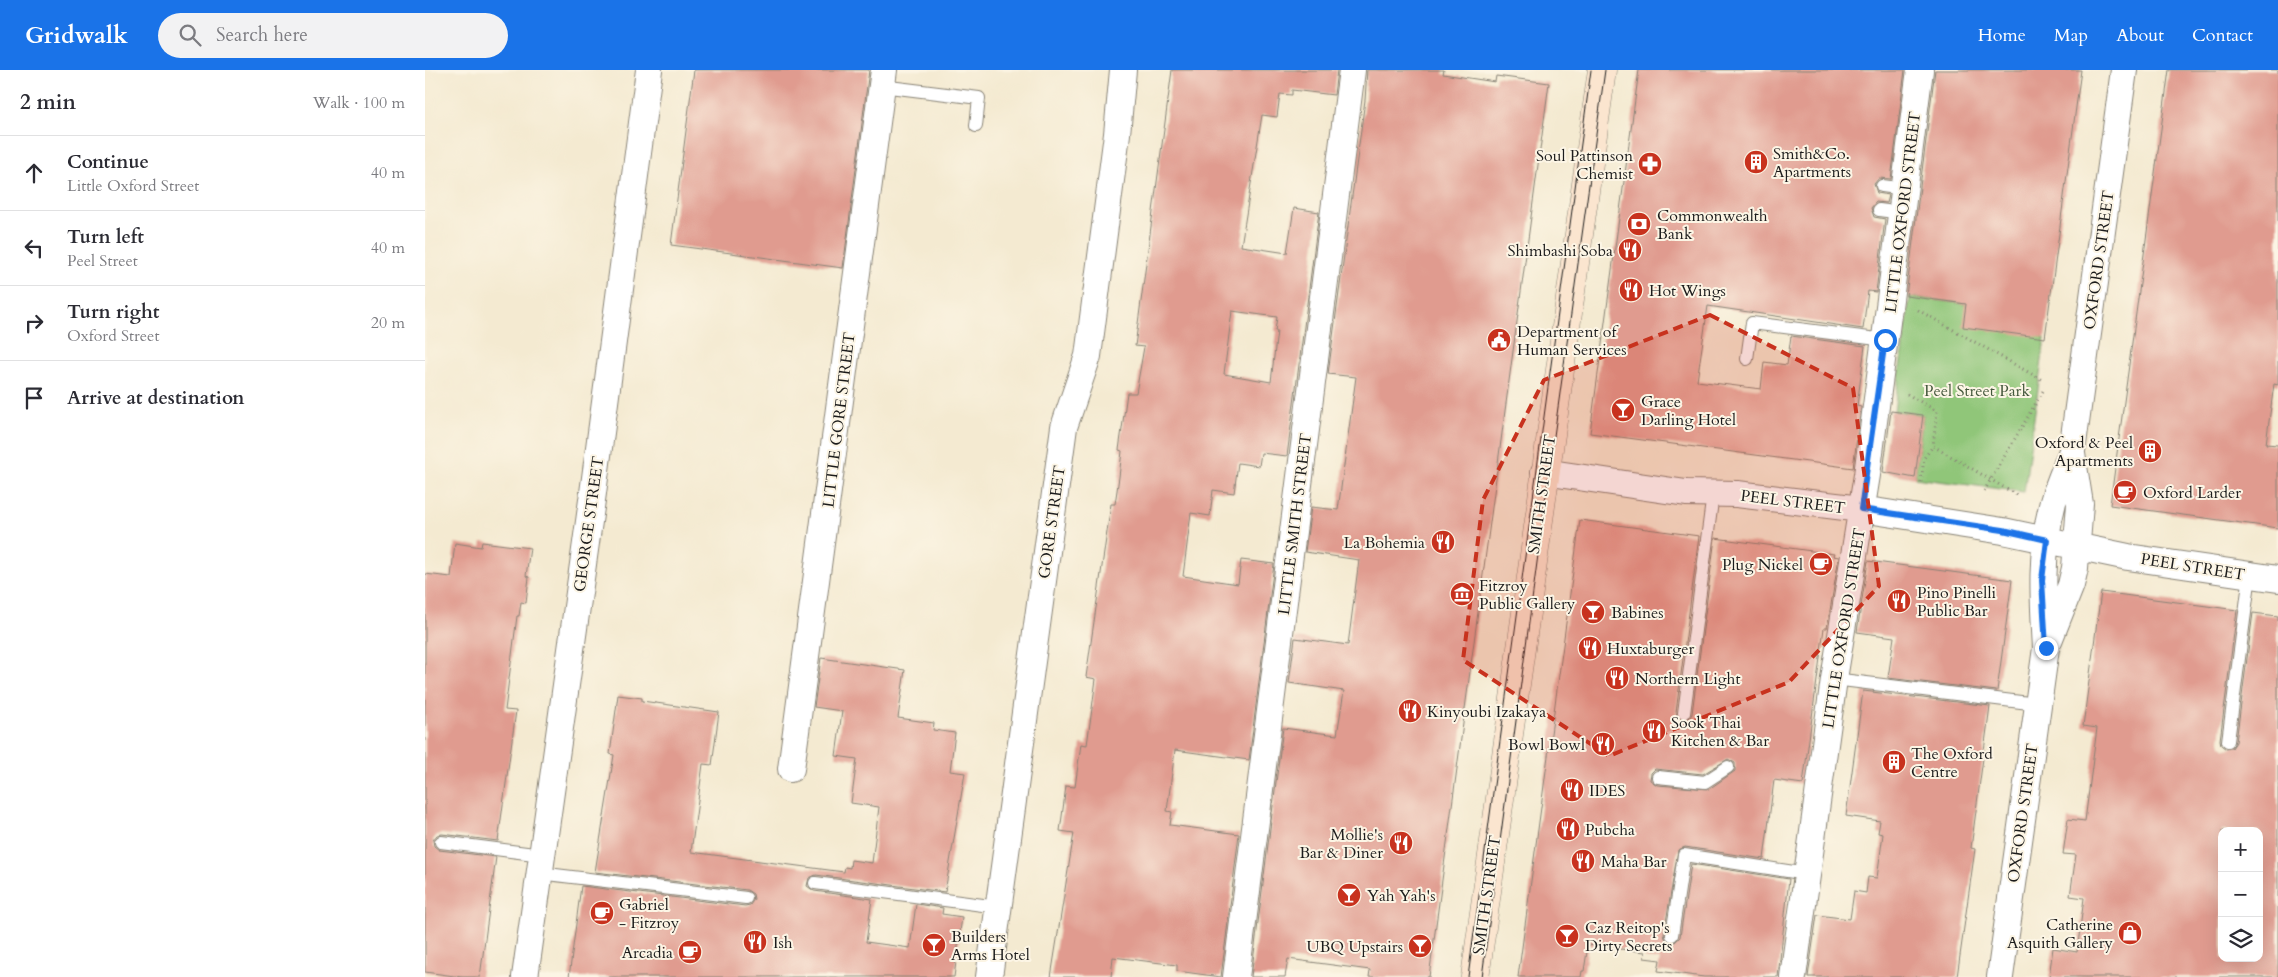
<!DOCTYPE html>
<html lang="en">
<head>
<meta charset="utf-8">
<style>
	:root { --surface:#fff; --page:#f2f2f3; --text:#2b2b33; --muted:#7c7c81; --line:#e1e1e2; --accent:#1a73e8 }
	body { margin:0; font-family:Cardo,serif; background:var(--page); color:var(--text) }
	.controls { position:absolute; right:15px; bottom:15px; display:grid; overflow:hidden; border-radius:10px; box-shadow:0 5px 20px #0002 }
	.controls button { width:45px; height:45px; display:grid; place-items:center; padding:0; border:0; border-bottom:1px solid var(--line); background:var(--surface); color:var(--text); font:25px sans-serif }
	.stop { position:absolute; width:15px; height:15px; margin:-11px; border:4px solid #1a73e8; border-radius:50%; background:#fff }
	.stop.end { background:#1a73e8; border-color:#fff; box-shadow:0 1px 5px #0008 }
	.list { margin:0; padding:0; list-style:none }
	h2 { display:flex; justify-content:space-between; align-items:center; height:65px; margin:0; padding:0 20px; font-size:21px }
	h2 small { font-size:16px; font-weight:400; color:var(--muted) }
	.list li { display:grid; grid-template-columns:32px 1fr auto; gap:15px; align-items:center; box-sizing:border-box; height:75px; padding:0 20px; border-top:1px solid var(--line) }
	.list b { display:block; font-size:19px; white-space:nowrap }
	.list p { margin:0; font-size:16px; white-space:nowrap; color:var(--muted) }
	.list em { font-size:16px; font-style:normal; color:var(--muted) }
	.icon { flex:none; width:28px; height:28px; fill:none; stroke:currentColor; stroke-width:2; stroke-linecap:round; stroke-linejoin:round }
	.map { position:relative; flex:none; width:1853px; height:907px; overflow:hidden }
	header { display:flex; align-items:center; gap:30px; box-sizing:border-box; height:70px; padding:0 25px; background:var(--accent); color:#fff }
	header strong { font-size:24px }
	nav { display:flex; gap:28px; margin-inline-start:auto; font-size:18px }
	.search { width:350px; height:45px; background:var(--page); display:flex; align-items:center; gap:12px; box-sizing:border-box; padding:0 18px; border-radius:28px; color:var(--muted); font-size:19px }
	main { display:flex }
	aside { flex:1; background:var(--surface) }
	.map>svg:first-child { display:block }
	.green { fill:#90c679; stroke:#56714a }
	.building { fill:#e09b8f; fill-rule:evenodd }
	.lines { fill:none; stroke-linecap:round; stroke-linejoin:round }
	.lane-casing { stroke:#888376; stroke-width:14 }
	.street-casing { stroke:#888376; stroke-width:28 }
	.secondary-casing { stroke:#888376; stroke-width:29 }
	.path { stroke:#888376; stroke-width:3; stroke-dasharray:1 4; stroke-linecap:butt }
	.lane { stroke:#fff; stroke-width:12 }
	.street { stroke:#fff; stroke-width:26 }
	.secondary { stroke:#fbe5cf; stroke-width:28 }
	.tram { stroke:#1c1c1c; stroke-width:1 }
	.route { stroke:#1a73e8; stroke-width:6 }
	.marked { fill:#c8321e; fill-opacity:0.2; stroke:#c8321e; stroke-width:4; stroke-dasharray:10 6; stroke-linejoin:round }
	.labels { text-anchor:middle; stroke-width:4; stroke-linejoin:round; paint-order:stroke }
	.poi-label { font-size:16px; fill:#1c1c1c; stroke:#fcf5e5; text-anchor:start }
	.street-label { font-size:16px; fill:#1c1c1c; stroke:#fcf5e5 }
	.park-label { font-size:16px; fill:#45583d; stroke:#fcf5e5 }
</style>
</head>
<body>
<header>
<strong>Gridwalk</strong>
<div class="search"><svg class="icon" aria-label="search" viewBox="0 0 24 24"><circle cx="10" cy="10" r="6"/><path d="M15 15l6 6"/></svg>Search here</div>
<nav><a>Home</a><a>Map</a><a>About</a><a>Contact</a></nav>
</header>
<main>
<aside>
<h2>2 min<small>Walk · 100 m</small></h2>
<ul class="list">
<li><svg class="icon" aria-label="ahead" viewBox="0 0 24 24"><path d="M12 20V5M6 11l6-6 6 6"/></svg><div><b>Continue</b><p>Little Oxford Street</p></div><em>40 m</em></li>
<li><svg class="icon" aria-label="left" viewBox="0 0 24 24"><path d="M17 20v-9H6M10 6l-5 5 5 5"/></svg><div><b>Turn left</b><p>Peel Street</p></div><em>40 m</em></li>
<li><svg class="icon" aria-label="right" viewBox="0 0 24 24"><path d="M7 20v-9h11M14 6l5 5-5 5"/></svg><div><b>Turn right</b><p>Oxford Street</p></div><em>20 m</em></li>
<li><svg class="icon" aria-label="arrive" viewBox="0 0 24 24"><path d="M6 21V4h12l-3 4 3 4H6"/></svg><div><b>Arrive at destination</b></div></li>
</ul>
</aside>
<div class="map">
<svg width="1853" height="907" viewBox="0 0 1853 907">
	<rect width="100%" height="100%" fill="#fcf5e5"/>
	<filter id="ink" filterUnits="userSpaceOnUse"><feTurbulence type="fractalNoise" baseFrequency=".02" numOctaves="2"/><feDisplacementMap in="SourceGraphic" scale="10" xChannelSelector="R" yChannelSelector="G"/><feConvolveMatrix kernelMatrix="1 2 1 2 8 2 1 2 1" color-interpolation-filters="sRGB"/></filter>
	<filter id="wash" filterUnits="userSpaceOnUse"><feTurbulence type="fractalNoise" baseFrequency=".0096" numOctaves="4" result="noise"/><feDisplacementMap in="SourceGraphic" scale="20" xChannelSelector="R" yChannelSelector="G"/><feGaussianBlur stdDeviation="1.12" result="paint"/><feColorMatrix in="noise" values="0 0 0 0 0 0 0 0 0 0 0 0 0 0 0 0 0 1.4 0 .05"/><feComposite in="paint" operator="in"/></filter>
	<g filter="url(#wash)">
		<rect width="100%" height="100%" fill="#f4ead1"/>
		<path class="green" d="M1485 227 1541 234 1620 268 1599 422 1490 408 1498 345 1469 341Z"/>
		<g id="blocks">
			<path class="building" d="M269 0H444L418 198 246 175Z
				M747 0H912L909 25 867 20V25L855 24 852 47 837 45 816 176 862 183 869 138 894 142 862 386 836 383 834 396 813 393 809 423 788 420 785 446 766 443 758 506 813 514 816 490 849 494 824 690 750 680 742 741 747 742 745 755 814 764 796 907 752 901V895L688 887 686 907H626L649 763 635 761 638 739 641 716 650 717 656 674 662 675 671 609 661 607 686 434H690L694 407 697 381 694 380 702 323H711L719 277 710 276ZM807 241 852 247 850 261H852L846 312 799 304Z
				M942 0H1019L1018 4 1070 12 1071 6 1124 13 1004 907H944L945 900 863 889 860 907H826L858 658 912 665 919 621 864 613 870 568 923 575 934 490 880 482 886 437 913 440 931 307 903 304 940 30Z
				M1214 0H1480L1466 109 1454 108 1449 114 1452 123 1464 125 1462 133 1451 132 1446 138 1449 147 1460 149 1451 222 1443 221 1438 259 1283 236 1272 311 1336 319 1339 292 1362 295 1366 266 1440 276 1432 336 1436 337 1428 398 1165 363Z
				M1510 0H1656L1620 268 1538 257 1541 234 1481 226Z
				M1744 0H1853V315L1849 314 1841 374 1853 375V458L1685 435Z
				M1466 341 1498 345 1490 408 1458 402Z
				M1155 450 1274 466 1251 642 1252 647 1257 651 1263 650 1267 644 1290 468 1409 484 1408 486 1414 487 1402 558H1399L1378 714 1349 710 1339 789 1260 777 1253 780 1239 864 1240 868 1245 873 1250 872 1255 867 1266 794 1364 809 1353 907H1279L1233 901 1235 890 1219 888 1220 882 1163 875 1159 901H1157L1156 907H1093ZM1303 689 1310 693V701L1284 719 1232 715 1225 710 1226 703 1230 699 1278 704Z
				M57 472 105 478 101 506 104 507 101 533 96 532 94 546H92L80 640 91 641 73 771 17 764 12 765 8 770 9 776 14 780 71 787 55 907H37L0 902V504L26 507 30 473 56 477Z
				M1443 491 1587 510 1572 621 1463 608 1469 567 1432 562Z
				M1676 522 1812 540 1795 670 1796 675 1801 679 1807 678 1811 672 1828 543 1853 546V907H1624L1628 878 1652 882 1659 828 1645 826 1651 785 1638 784 1643 749 1660 751 1672 658 1658 656ZM1797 761H1834V888H1797Z
				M396 588 480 600 473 648 509 653 508 660 530 663 525 701 540 703 520 822 391 805 384 808 382 816 389 821 447 829 441 872 485 878 491 834 518 838 517 844 537 847 529 907H144L156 816 320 836 325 835 329 829 328 824 322 820 170 802 189 685 185 684 193 625 217 628V631L294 642 287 695 278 694 266 782 419 802 420 797 425 798 426 790 447 793 454 737 426 733 432 689 411 686 417 641 389 637Z
				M1438 621 1565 636 1546 778 1550 779 1532 907H1383L1392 845 1425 849 1429 821 1441 823 1443 807 1452 808 1458 764 1453 763 1455 751 1421 746Z"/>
		</g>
	</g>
	<g filter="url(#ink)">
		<use href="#blocks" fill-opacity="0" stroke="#888376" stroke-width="1"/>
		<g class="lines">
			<g class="lane-casing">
				<path id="lane" d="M456 16 554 28 551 56
					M1457 116 1480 119
					M1454 140 1477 143
					M1322 289 1327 253 1460 270
					M1409 609 1612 634
					M1259 643 1288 424
					M1803 671 1825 505
					M1233 707 1280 712 1303 697
					M16 772 117 785
					M114 803 321 828
					M390 813 573 837
					M1247 865 1259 785 1382 804"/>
			</g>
			<g class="street-casing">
				<path id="street" d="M1119 402 1261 423 1312 424 1436 439 1578 461 1703 487 1853 509
					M1621 578C1618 529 1615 480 1628 432 1633 414 1641 397 1647 381L1699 0
					M366 699 459 0
					M100 907 168 423 224 0
					M564 907 639 357 663 286 692 64 698 0
					M811 907 927 0
					M1368 907 1409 609 1442 405 1495 0
					M1575 907 1621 578 1646 515 1650 498 1655 434 1647 384"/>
			</g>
			<g class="secondary-casing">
				<path id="secondary" d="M1050 907 1177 0"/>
			</g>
			<path class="path" d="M1493 240 1619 311
				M1482 324 1512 341 1508 376 1592 425
				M1496 412 1499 388 1508 376
				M1559 421 1618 321"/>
			<use href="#lane" class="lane"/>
			<use href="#street" class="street"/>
			<use href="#secondary" class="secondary"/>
			<path class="tram" d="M1043 907 1166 0
				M1057 907 1124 402 1180 0"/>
		</g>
	</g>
	<g class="lines" filter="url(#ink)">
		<path class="route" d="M1460 270 1436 439 1578 460 1622 470 1617 510 1621 578"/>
	</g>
	<path class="marked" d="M1285 245 1428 318 1454 516 1364 612 1184 686 1038 590 1058 430 1119 310Z"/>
	<defs>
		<g id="building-disc" transform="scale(1.25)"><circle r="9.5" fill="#c8321e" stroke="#fcf5e5"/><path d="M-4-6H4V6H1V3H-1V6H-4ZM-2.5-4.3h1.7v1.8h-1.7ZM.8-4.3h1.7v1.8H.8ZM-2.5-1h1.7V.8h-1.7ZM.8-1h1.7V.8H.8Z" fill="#fff"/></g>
		<g id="pharmacy-disc" transform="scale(1.25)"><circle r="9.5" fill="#c8321e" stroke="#fcf5e5"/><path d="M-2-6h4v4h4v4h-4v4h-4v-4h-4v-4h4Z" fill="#fff"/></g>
		<g id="bank-disc" transform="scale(1.25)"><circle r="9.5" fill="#c8321e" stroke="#fcf5e5"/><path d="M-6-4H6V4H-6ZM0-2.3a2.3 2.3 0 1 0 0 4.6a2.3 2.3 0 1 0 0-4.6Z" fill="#fff"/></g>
		<g id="restaurant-disc" transform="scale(1.25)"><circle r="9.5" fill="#c8321e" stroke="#fcf5e5"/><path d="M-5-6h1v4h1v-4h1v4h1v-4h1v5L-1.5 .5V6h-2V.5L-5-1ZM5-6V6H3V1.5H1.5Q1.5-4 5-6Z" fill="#fff"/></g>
		<g id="civic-disc" transform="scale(1.25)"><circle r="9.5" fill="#c8321e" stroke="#fcf5e5"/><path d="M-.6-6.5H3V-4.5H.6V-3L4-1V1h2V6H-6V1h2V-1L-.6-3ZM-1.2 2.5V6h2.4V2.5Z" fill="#fff"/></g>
		<g id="bar-disc" transform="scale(1.25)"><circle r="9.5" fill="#c8321e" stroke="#fcf5e5"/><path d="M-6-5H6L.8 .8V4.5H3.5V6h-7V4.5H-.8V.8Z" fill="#fff"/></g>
		<g id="cafe-disc" transform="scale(1.25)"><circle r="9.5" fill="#c8321e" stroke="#fcf5e5"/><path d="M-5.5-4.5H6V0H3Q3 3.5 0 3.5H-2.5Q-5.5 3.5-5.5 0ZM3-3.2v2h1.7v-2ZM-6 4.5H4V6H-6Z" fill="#fff"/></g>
		<g id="museum-disc" transform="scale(1.25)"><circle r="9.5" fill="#c8321e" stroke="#fcf5e5"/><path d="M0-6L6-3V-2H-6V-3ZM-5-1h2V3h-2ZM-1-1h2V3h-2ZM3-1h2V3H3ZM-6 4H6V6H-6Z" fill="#fff"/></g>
		<g id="shop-disc" transform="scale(1.25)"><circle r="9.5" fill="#c8321e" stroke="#fcf5e5"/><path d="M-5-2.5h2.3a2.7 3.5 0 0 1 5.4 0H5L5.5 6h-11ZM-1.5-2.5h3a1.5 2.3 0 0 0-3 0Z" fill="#fff"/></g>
	</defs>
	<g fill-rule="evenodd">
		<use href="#building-disc" x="1331" y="92"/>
		<use href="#pharmacy-disc" x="1225" y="94"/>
		<use href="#bank-disc" x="1214" y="154"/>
		<use href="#restaurant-disc" x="1205" y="180"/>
		<use href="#restaurant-disc" x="1206" y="220"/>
		<use href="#civic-disc" x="1074" y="270"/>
		<use href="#bar-disc" x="1198" y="340"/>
		<use href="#building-disc" x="1725" y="381"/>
		<use href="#cafe-disc" x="1700" y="422"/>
		<use href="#restaurant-disc" x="1018" y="472"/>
		<use href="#cafe-disc" x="1396" y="494"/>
		<use href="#museum-disc" x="1037" y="524"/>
		<use href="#restaurant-disc" x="1474" y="531"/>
		<use href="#bar-disc" x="1168" y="542"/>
		<use href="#restaurant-disc" x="1165" y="578"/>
		<use href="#restaurant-disc" x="1192" y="608"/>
		<use href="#restaurant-disc" x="985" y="641"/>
		<use href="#restaurant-disc" x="1229" y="661"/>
		<use href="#restaurant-disc" x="1178" y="674"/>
		<use href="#building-disc" x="1469" y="692"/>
		<use href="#restaurant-disc" x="1147" y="720"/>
		<use href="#restaurant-disc" x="1143" y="759"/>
		<use href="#restaurant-disc" x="976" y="773"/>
		<use href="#restaurant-disc" x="1158" y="791"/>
		<use href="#bar-disc" x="924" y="825"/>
		<use href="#cafe-disc" x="177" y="843"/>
		<use href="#shop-disc" x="1705" y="863"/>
		<use href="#bar-disc" x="1142" y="866"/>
		<use href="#restaurant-disc" x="330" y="872"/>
		<use href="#bar-disc" x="509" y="875"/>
		<use href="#bar-disc" x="995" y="876"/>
		<use href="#cafe-disc" x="265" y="882"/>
	</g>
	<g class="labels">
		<g class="poi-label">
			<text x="1348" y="89">Smith&amp;Co.<tspan x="1348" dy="18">Apartments</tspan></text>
			<text x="1208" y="91" text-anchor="end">Soul Pattinson<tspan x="1208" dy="18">Chemist</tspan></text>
			<text x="1232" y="151">Commonwealth<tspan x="1232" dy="18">Bank</tspan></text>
			<text x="1188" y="186" text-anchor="end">Shimbashi Soba</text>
			<text x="1224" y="226">Hot Wings</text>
			<text x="1092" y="267">Department of<tspan x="1092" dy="18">Human Services</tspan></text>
			<text x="1216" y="337">Grace<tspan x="1216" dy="18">Darling Hotel</tspan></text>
			<text x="1708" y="378" text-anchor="end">Oxford &amp; Peel<tspan x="1708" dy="18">Apartments</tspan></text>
			<text x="1718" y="428">Oxford Larder</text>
			<text x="1000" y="478" text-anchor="end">La Bohemia</text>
			<text x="1378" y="500" text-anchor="end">Plug Nickel</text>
			<text x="1054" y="521">Fitzroy<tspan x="1054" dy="18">Public Gallery</tspan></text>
			<text x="1492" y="528">Pino Pinelli<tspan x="1492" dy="18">Public Bar</tspan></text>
			<text x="1186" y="548">Babines</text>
			<text x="1182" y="584">Huxtaburger</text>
			<text x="1210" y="614">Northern Light</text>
			<text x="1002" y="647">Kinyoubi Izakaya</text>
			<text x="1246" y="658">Sook Thai<tspan x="1246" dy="18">Kitchen &amp; Bar</tspan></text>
			<text x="1160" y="680" text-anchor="end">Bowl Bowl</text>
			<text x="1486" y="689">The Oxford<tspan x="1486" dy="18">Centre</tspan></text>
			<text x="1164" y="726">IDES</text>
			<text x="1160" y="765">Pubcha</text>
			<text x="958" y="770" text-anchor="end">Mollie's<tspan x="958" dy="18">Bar &amp; Diner</tspan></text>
			<text x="1176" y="797">Maha Bar</text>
			<text x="942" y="831">Yah Yah's</text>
			<text x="194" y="840">Gabriel<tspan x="194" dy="18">- Fitzroy</tspan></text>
			<text x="1688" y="860" text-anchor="end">Catherine<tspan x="1688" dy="18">Asquith Gallery</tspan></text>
			<text x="1160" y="863">Caz Reitop's<tspan x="1160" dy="18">Dirty Secrets</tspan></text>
			<text x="526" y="872">Builders<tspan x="526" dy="18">Arms Hotel</tspan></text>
			<text x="348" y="878">Ish</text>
			<text x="978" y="882" text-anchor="end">UBQ Upstairs</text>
			<text x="248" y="888" text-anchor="end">Arcadia</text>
		</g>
		<g class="street-label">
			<text transform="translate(1477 142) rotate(-83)" y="6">LITTLE OXFORD STREET</text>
			<text transform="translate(1673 190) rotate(-82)" y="6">OXFORD STREET</text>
			<text transform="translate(413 350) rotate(-83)" y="6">LITTLE GORE STREET</text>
			<text transform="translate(1116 424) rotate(-82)" y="6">SMITH STREET</text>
			<text transform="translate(1368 431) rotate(7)" y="6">PEEL STREET</text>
			<text transform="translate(626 452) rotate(-82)" y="6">GORE STREET</text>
			<text transform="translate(163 454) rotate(-82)" y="6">GEORGE STREET</text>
			<text transform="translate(869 454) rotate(-83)" y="6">LITTLE SMITH STREET</text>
			<text transform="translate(1768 496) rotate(9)" y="6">PEEL STREET</text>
			<text transform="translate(1418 558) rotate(-81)" y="6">LITTLE OXFORD STREET</text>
			<text transform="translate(1597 743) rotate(-82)" y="6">OXFORD STREET</text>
			<text transform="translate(1061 825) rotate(-82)" y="6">SMITH STREET</text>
		</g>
		<g class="park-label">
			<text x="1552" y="326">Peel Street Park</text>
		</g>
	</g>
</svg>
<div class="controls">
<button>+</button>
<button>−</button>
<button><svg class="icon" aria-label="layers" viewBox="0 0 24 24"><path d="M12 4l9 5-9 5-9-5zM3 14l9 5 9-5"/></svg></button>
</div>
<div class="stop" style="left:1460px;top:270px"></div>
<div class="stop end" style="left:1621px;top:578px"></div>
</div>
</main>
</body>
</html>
